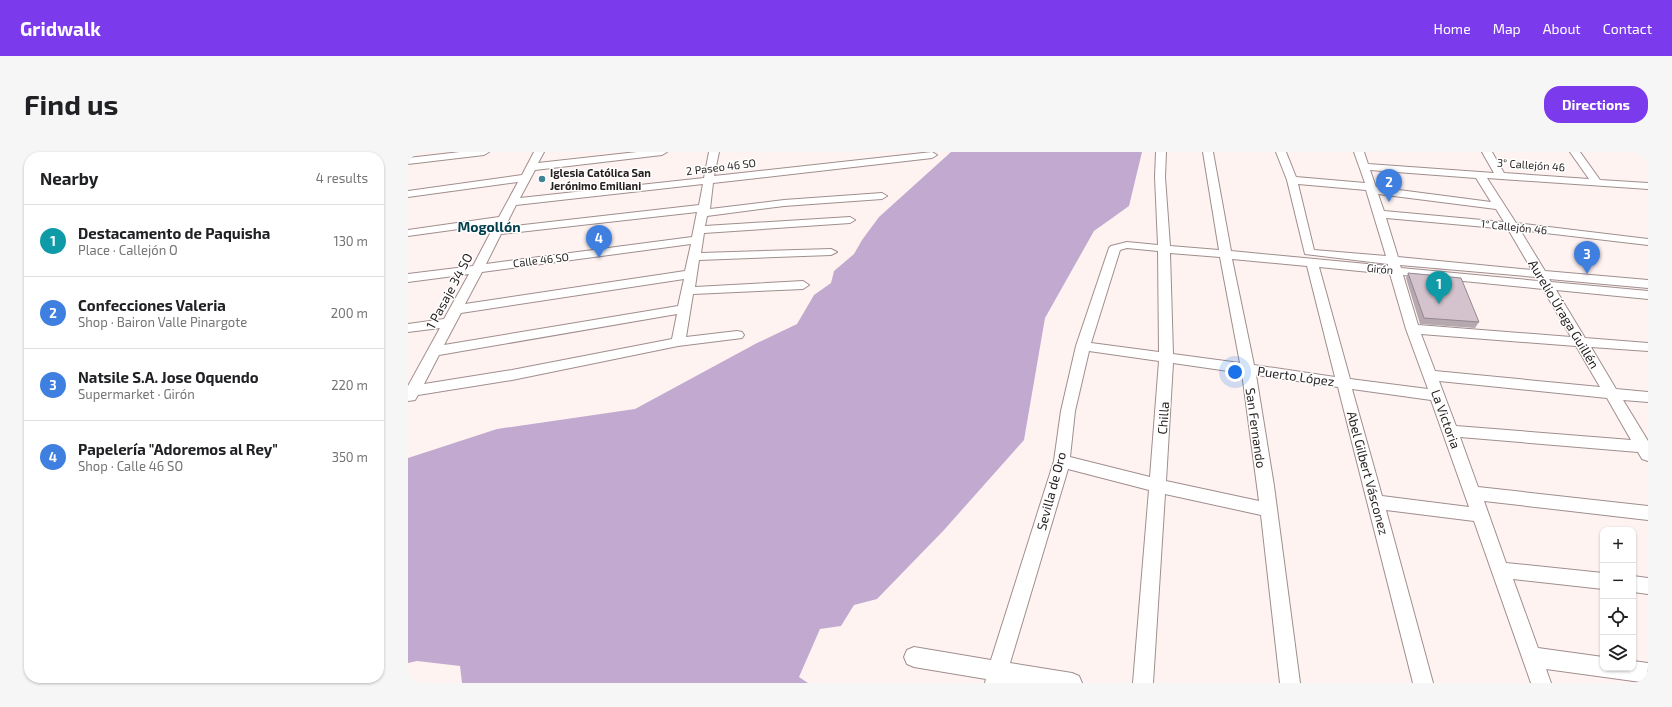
<!DOCTYPE html>
<html lang="en">
<head>
<meta charset="utf-8">
<style>
	:root { --surface:#fff; --page:#f6f6f6; --text:#202124; --muted:#757577; --line:#e0e0e0; --accent:#7c3aed }
	body { margin:0; font-family:"Exo 2",sans-serif; background:var(--page); color:var(--text) }
	.controls { position:absolute; right:12px; bottom:12px; display:grid; overflow:hidden; border-radius:8px; box-shadow:0 1px 3px #0004 }
	.controls button { width:36px; height:36px; display:grid; place-items:center; padding:0; border:0; border-bottom:1px solid var(--line); background:var(--surface); color:var(--text); font:20px sans-serif }
	.you { position:absolute; left:827px; top:220px; width:14px; height:14px; margin:-10px; border:3px solid #fff; border-radius:50%; background:#1a73e8; box-shadow:0 0 0 6px #1a73e833 }
	.badge { display:grid; place-items:center; width:26px; height:26px; border-radius:50%; background:var(--accent); color:#fff; font-size:13px; font-weight:700 }
	.pin { position:absolute; translate:-50% -33px; filter:drop-shadow(0 1px 2px #0008) }
	.pin::after { content:''; position:absolute; top:21px; width:14px; height:12px; background:inherit; clip-path:polygon(0 0,100% 0,50% 100%) }
	.list { margin:0; padding:0; list-style:none }
	h2 { display:flex; justify-content:space-between; align-items:center; height:52px; margin:0; padding:0 16px; font-size:17px }
	h2 small { font-size:13px; font-weight:400; color:var(--muted) }
	.list li { display:grid; grid-template-columns:26px 1fr auto; gap:12px; align-items:center; box-sizing:border-box; height:72px; padding:0 16px; border-top:1px solid var(--line) }
	.list b { display:block; font-size:15px; white-space:nowrap }
	.list p { margin:0; font-size:13px; white-space:nowrap; color:var(--muted) }
	.list em { font-size:13px; font-style:normal; color:var(--muted) }
	.icon { flex:none; width:22px; height:22px; fill:none; stroke:currentColor; stroke-width:2; stroke-linecap:round; stroke-linejoin:round }
	.map { position:relative; flex:none; width:1240px; height:531px; overflow:hidden; border-radius:16px }
	header { display:flex; align-items:center; gap:24px; box-sizing:border-box; height:56px; padding:0 20px; background:var(--accent); color:#fff }
	header strong { font-size:19px }
	nav { display:flex; gap:22px; margin-inline-start:auto; font-size:14px }
	.intro { display:flex; align-items:center; justify-content:space-between; box-sizing:border-box; height:96px; padding:0 24px }
	h1 { margin:0; font-size:28px }
	.button { padding:10px 18px; border-radius:16px; background:var(--accent); color:#fff; font-size:14px; font-weight:700 }
	main { display:flex; gap:24px; padding:0 24px }
	aside { flex:1; background:var(--surface); border-radius:16px; box-shadow:0 1px 3px #0004 }
	.map>svg:first-child { display:block }
	.water { fill:#c2a9cf }
	.lines { fill:none; stroke-linecap:round; stroke-linejoin:round }
	.street-casing { stroke:#a08e8d; stroke-width:2 }
	.street { fill:#fff; fill-rule:evenodd }
	.wall { fill:#b6a8af }
	.building { fill:#d4c3cc; stroke:#94888f }
	.poi-dot { fill:#418395; stroke:#fff; stroke-width:1.5 }
	.labels { text-anchor:middle; stroke-width:3; stroke-linejoin:round; paint-order:stroke }
	.far-street-label { font-size:11px; fill:#261f1f; stroke:#fff }
	.far-poi-label { font-size:11px; font-weight:bold; fill:#261f1f; stroke:#fff; text-anchor:start }
	.street-label { font-size:13px; fill:#261f1f; stroke:#fff }
	.far-district-label { font-size:14px; font-weight:bold; fill:#003e4b; stroke:#fff }
</style>
</head>
<body>
<header>
<strong>Gridwalk</strong>
<nav><a>Home</a><a>Map</a><a>About</a><a>Contact</a></nav>
</header>
<div class="intro"><h1>Find us</h1><a class="button">Directions</a></div>
<main>
<aside>
<h2>Nearby<small>4 results</small></h2>
<ul class="list">
<li><span class="badge" style="background:#0f9aa8">1</span><div><b>Destacamento de Paquisha</b><p>Place · Callejón O</p></div><em>130 m</em></li>
<li><span class="badge" style="background:#3f7fe0">2</span><div><b>Confecciones Valeria</b><p>Shop · Bairon Valle Pinargote</p></div><em>200 m</em></li>
<li><span class="badge" style="background:#3f7fe0">3</span><div><b>Natsile S.A. Jose Oquendo</b><p>Supermarket · Girón</p></div><em>220 m</em></li>
<li><span class="badge" style="background:#3f7fe0">4</span><div><b>Papelería &quot;Adoremos al Rey&quot;</b><p>Shop · Calle 46 SO</p></div><em>350 m</em></li>
</ul>
</aside>
<div class="map">
<svg width="1240" height="531" viewBox="0 0 1240 531">
	<rect width="100%" height="100%" fill="#fff3f2"/>
	<path class="water" d="M543 0H734L721 54 686 79 637 166 616 288 536 378 469 447 446 453 433 474 412 477 391 525 400 531H54L52 514 9 509 0 511V306L89 277 227 257 349 191 389 172 406 143 423 131 426 119 446 102 454 88 471 65Z"/>
	<g class="lines">
		<g class="street-casing">
			<path id="street" d="M52 0H81L76 3 0 12V6Z
				M126 0H136L130 11 229 0H259L254 3 127 18 112 46 296 26 301 0H311L306 24 524 0 529 3 524 6 305 31 302 57 376 48 474 41 479 44 474 47 376 54 299 64 297 74 442 65 447 68 442 71 296 81 293 101 423 97 429 100 423 103 291 108 287 135 395 129 401 133 395 137 285 142 278 185 329 179 334 180 336 183 334 186 270 194 104 228 10 243 7 248 0 249V234L32 176 0 180V172L36 167 61 122 0 130V122L65 114 87 72 0 84V78L91 65 110 30 0 45V39L114 23ZM295 32 291 53 97 75 108 53ZM289 60 284 85 78 112 93 82ZM283 92 277 119 57 152 74 120ZM276 127 270 154 36 193 53 161ZM269 162 264 187 104 218 16 232 31 203Z
				M748 0H758L757 25 762 94 811 98 795 0H805L823 99 980 114V112L897 102 879 28 868 0H878L888 25 957 31 946 0H956L960 12 1086 21 1074 0H1084L1096 21 1181 27 1162 0H1172L1192 28 1240 31V37L1079 26 1108 71 1240 87V93L1112 78 1137 119 1240 128V136L1141 127 1143 130 1240 139V147L1148 138 1177 186 1240 191V199L1183 195 1208 237 1240 240V250L1215 248 1240 289V309L1234 307 1230 300 1052 285 1070 335 1240 354V368L1076 349 1098 411 1195 421V437L1105 427 1130 496 1195 505V516H1225V509L1240 511V531L1138 517 1143 531H1123L1066 369 978 358 1025 531H1005L930 235 848 223 866 334 892 531H872L853 363 757 342 745 531H725L741 338 660 317 602 511 664 521 671 524 674 531H577L578 527 506 515 499 512 496 505 499 498 506 495 583 508 646 309 653 259 668 194 701 96 703 94 719 90 750 93 747 25ZM962 18 1068 26 1083 50 968 35ZM890 32 958 38 978 104 906 98ZM970 42 1088 57 1096 70 976 59ZM978 66 1100 77 1124 118 990 105ZM719 96 750 99 751 200 683 191 712 98ZM762 101 812 105 832 211 765 202ZM824 107 899 114 927 225 846 213ZM992 113 1128 125 1130 129 993 116ZM911 115 982 122 998 177 1020 237 942 227ZM995 123 1135 137 1163 185 1010 173ZM1013 182 1168 194 1192 235 1027 219ZM681 199 751 209 742 325 662 305 667 259ZM765 211 834 221 851 349 758 329ZM1031 229 1199 246 1223 288 1048 274ZM944 237 1023 248 1061 355 974 344Z
				M1225 424 1240 426V442L1225 440Z"/>
		</g>
		<use href="#street" class="street"/>
	</g>
	<path class="wall" d="M1000 121 1071 170 1067 176 1012 172 998 126Z"/>
	<path class="building" d="M1000 121 1053 126 1071 170 1016 166Z"/>
	<circle class="poi-dot" cx="134" cy="27" r="4"/>
	<g class="labels">
		<g class="far-street-label">
			<text transform="translate(1123 13) rotate(4)" y="4">3° Callejón 46</text>
			<text transform="translate(313 15) rotate(-7)" y="4">2 Paseo 46 SO</text>
			<text transform="translate(1106 75) rotate(6)" y="4">1° Callejón 46</text>
			<text transform="translate(133 108) rotate(-7)" y="4">Calle 46 SO</text>
			<text transform="translate(972 117) rotate(5)" y="4">Girón</text>
		</g>
		<g class="far-poi-label">
			<text x="142" y="25">Iglesia Católica San<tspan x="142" dy="13">Jerónimo Emiliani</tspan></text>
		</g>
		<g class="street-label">
			<text transform="translate(41 139) rotate(-62)" y="5">1 Pasaje 34 SO</text>
			<text transform="translate(1156 162) rotate(59)" y="5">Aurelio Úraga Guillén</text>
			<text transform="translate(888 224) rotate(8)" y="5">Puerto López</text>
			<text transform="translate(755 266) rotate(-86)" y="5">Chilla</text>
			<text transform="translate(1038 267) rotate(70)" y="5">La Victoria</text>
			<text transform="translate(848 276) rotate(82)" y="5">San Fernando</text>
			<text transform="translate(960 321) rotate(75)" y="5">Abel Gilbert Vásconez</text>
			<text transform="translate(643 339) rotate(-75)" y="5">Sevilla de Oro</text>
		</g>
		<g class="far-district-label">
			<text x="81" y="80">Mogollón</text>
		</g>
	</g>
</svg>
<div class="controls">
<button>+</button>
<button>−</button>
<button><svg class="icon" aria-label="locate" viewBox="0 0 24 24"><circle cx="12" cy="12" r="6"/><path d="M12 2v4M12 18v4M2 12h4M18 12h4"/></svg></button>
<button><svg class="icon" aria-label="layers" viewBox="0 0 24 24"><path d="M12 4l9 5-9 5-9-5zM3 14l9 5 9-5"/></svg></button>
</div>
<div class="you"></div>
<div class="pin badge" style="left:1031px;top:152px;background:#0f9aa8">1</div>
<div class="pin badge" style="left:981px;top:50px;background:#3f7fe0">2</div>
<div class="pin badge" style="left:1179px;top:122px;background:#3f7fe0">3</div>
<div class="pin badge" style="left:191px;top:106px;background:#3f7fe0">4</div>
</div>
</main>
</body>
</html>
